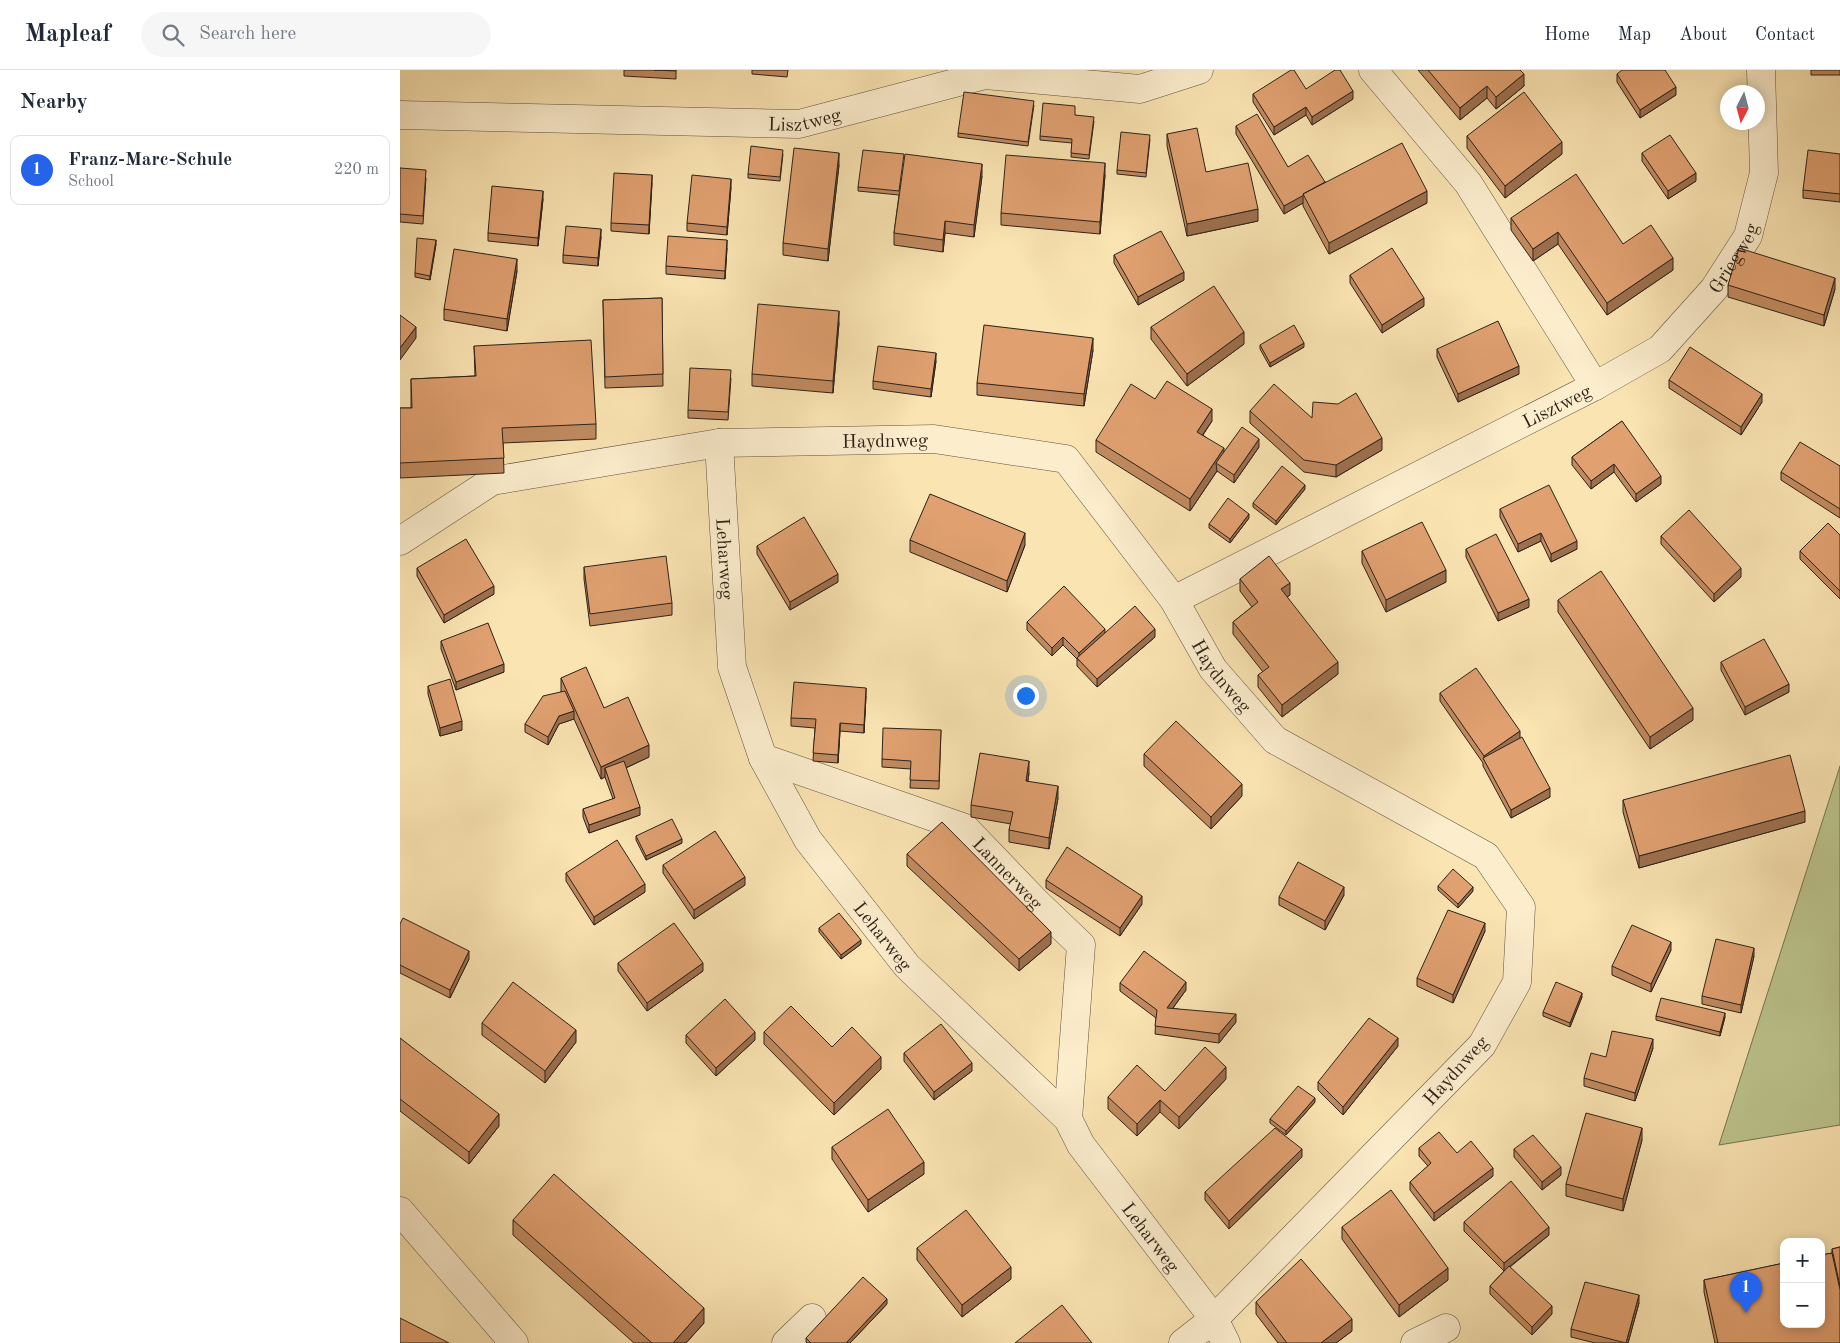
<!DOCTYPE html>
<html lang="en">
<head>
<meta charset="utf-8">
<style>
	:root { --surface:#fff; --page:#f6f6f7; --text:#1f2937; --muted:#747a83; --line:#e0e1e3; --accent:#2563eb }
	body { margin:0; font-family:"Old Standard TT",serif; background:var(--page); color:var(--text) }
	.controls { position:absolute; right:15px; bottom:15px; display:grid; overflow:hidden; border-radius:10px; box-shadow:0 2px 12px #0003 }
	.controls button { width:45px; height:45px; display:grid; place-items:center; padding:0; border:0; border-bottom:1px solid var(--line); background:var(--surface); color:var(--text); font:25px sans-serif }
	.compass { position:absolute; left:1320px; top:15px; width:45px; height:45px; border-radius:50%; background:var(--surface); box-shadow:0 2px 12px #0003; rotate:186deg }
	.you { position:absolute; left:625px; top:625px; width:18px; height:18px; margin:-12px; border:4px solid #fff; border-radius:50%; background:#1a73e8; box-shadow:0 0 0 8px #1a73e833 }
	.badge { display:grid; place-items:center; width:32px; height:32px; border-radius:50%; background:var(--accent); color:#fff; font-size:16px; font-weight:700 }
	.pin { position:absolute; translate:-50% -41px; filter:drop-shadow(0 1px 2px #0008) }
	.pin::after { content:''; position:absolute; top:26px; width:18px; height:15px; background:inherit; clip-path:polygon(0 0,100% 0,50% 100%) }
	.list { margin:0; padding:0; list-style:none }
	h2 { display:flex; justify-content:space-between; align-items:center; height:65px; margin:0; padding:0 20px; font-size:21px }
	h2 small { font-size:16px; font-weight:400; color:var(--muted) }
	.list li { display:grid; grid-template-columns:32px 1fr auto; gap:15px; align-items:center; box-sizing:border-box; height:70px; margin:0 10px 10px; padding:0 10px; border:1px solid var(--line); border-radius:10px }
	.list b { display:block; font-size:19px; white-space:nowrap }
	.list p { margin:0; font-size:16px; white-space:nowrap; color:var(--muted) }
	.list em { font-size:16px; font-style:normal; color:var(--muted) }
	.icon { flex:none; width:28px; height:28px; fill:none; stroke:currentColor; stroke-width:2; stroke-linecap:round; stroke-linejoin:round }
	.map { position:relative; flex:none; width:1440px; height:1273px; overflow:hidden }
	header { display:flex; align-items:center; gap:30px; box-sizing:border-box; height:70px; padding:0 25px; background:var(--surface); border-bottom:1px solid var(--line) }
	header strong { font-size:24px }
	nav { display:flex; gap:28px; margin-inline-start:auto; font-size:18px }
	.search { width:350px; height:45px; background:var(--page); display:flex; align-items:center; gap:12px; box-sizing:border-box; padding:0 18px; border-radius:28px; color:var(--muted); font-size:19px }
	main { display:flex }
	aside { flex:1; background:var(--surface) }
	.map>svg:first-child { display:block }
	.green { fill:#bcc48d; stroke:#747354 }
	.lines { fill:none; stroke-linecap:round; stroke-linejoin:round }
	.minor-casing { stroke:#605240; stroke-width:29 }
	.minor { stroke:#fcedcd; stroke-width:28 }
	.wall { fill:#c18a60; stroke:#2c221a }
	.shaded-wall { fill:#9d704e; stroke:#2c221a }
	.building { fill:#e0a070; stroke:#2c221a }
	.labels { text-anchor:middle; stroke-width:5; stroke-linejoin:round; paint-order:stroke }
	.street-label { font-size:19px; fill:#2c221a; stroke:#fcedcd }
</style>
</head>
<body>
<header>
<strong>Mapleaf</strong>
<div class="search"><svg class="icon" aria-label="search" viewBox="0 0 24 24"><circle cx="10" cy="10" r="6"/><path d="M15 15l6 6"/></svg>Search here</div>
<nav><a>Home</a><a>Map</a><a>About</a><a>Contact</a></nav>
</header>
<main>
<aside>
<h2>Nearby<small></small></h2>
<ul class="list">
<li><span class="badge">1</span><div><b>Franz-Marc-Schule</b><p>School</p></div><em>220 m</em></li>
</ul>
</aside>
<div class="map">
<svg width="1440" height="1273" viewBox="0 0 1440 1273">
	<rect width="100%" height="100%" fill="#fae4b2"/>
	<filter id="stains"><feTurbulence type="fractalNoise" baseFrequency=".004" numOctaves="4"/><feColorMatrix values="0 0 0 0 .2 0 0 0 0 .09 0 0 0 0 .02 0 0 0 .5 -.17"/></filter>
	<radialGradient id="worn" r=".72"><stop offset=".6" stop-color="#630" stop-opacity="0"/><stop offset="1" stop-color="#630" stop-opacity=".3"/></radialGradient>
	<path class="green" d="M1440 696V1055L1319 1075Z"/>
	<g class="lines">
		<g class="minor-casing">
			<g id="minor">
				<path id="s1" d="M0 45 399 54 585 5 740 19 799 0"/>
				<path id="s2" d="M1195 316 1260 279 1314 219 1348 166 1364 103 1361 0"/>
				<path id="s3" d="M319 373 332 597 363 688 408 770 507 896 668 1049 681 1075 814 1249 826 1273"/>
				<path id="s4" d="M0 471 92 411 319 373 534 369 666 389 774 530 813 599 875 670 1086 786 1121 837 1117 912 1082 975 814 1249 783 1273"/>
				<path id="s5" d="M774 530 1195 316 1068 113 973 0"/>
				<path id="s6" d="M363 688 565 758 637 833 681 875 668 1049"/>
				<path d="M0 1141 114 1273"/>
				<path d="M386 1273 412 1248"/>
				<path d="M1015 1273 1046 1258"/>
			</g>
		</g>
		<use href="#minor" class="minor"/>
	</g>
	<path class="wall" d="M224 0H276V9L224 6Z
		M352 0H388L387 7 352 4Z
		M1018 0H1120L1124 16 1096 39 1087 28 1060 50Z
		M1411 0H1440V5H1411Z
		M1217 4 1276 25 1240 48 1217 12Z
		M906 19 953 29 912 55 906 45 874 65 853 32V24Z
		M634 35 628 76 558 67V63Z
		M675 45 694 51 689 89 671 87 672 73 640 70V66Z
		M836 56 888 97 925 112 1027 133 929 184 903 136V133L884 144 836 64Z
		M767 64 806 102 858 151 787 166 767 76Z
		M1067 66 1162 84 1105 128 1067 78Z
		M750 69 746 107 717 104V100Z
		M1242 83 1296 111 1268 129 1242 91Z
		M383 84 380 111 348 108V104Z
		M1440 84V132L1403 128V120Z
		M439 95 428 191 383 185V173Z
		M0 98 26 108 23 154 0 152Z
		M705 105 700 164 601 155V143Z
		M582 106 574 167 545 163 543 182 494 175V163L499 125 458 121V117Z
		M252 113 249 164 211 161V153Z
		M331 117 327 165 287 161V153Z
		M143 129 138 176 88 171V163Z
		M1111 148 1223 174 1273 200 1207 245 1158 174 1133 191 1111 160Z
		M201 167 198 196 163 193V185Z
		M36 174 30 210 15 207V203Z
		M327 178 325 209 266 204V196Z
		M714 185 784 210 738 235 714 193Z
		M117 201 107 261 44 250V239Z
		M950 205 1024 236 982 263 950 213Z
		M1328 215 1435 219 1424 256 1328 227Z
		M262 228 263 316 205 318 203 230Z
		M439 253 433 323 352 316V304Z
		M751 257 844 274 787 316 751 269Z
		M860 275 904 277 870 297 860 279Z
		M74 276 196 354V369L103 373 104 403 0 408V338H11V309L75 306Z
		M1037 279 1119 304 1058 332 1037 287Z
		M693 280 684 336 577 325V313Z
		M536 291 531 327 473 319V311Z
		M331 308 328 350 288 348V340Z
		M1269 310 1362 332 1341 365 1269 318Z
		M755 329 812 351 803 365 824 382 859 377 834 413 817 401 790 441 696 382V370Z
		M850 341 912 348 982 380 936 407 904 402 850 353Z
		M1222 351 1261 414 1236 432 1214 402 1191 419 1172 395V387Z
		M1440 396V448L1381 410V402Z
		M905 419 876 455 853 437V433Z
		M1100 439 1177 479 1151 492 1141 471 1118 482 1100 447Z
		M849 448 830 473 809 458V454Z
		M1440 465V529L1400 489V481Z
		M1261 466 1341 507 1314 532 1261 474Z
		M510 470 625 475 607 522 510 482Z
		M357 476 438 512 390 540 357 484Z
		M1066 479 1129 537 1098 551 1066 487Z
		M962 481 1046 512 986 542 962 493Z
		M184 497 272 533V545L190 556 184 509Z
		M17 498 94 524 44 553 17 506Z
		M840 509 890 525 887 527 938 604 882 647 858 617V605L863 602 833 564V552L852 537 840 521Z
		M1158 530 1293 650 1250 679 1158 542Z
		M627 552 705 564 755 567 697 617 677 596V589L663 575 652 586 627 560Z
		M41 571 104 602 56 620 41 579Z
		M1321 592 1389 622 1345 645 1321 600Z
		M161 608 204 638 249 687 226 698 240 745 189 763 183 747V739L213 729 205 707 201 709 174 649 159 654 148 675 125 662V654L161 622Z
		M28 616 62 660 40 666 28 624Z
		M1040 623 1120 668 1150 727 1111 748 1083 696V693L1040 631Z
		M466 626 464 663 440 661 438 693 413 691 415 658 391 656V648Z
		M541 660 539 719 510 718 511 699 482 697V689Z
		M744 684 842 726 811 759 744 696Z
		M629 703 628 711 658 728 649 779 609 772V760L611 754 571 747V735Z
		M1223 730 1405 752 1239 798 1223 742Z
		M236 766 282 773 246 790 236 770Z
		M507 784 651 874 619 901 507 796Z
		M263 795 345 815 294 849 263 803Z
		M166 803 245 822 194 855 166 811Z
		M646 810 742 834 720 866 646 818Z
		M1038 816 1073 821 1058 838 1038 820Z
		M944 825 925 860 879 835V827Z
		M0 854 69 889 50 928 0 903Z
		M419 858 461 874 441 889 419 862Z
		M1085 861 1053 933 1017 916V908Z
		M1271 880 1251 922 1212 905V896Z
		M1354 886 1341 943 1302 934V926Z
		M218 893 303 901 247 941 218 901Z
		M720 913 786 920 773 938 836 952 819 973 755 964 756 948 720 921Z
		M1182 927 1170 957 1143 946V942Z
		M1256 946 1325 947 1320 966 1256 950Z
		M82 953 176 972 145 1013 82 965Z
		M364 962 432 977 481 999 434 1045 364 974Z
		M286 965 355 970 316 1006 286 973Z
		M0 968 99 1056 69 1094 0 1041Z
		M998 976 943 1045 918 1020V1012Z
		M1253 978 1235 1031 1184 1016V1008L1206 987Z
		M504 983 572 1001 534 1030 504 991Z
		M826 1009 779 1059 760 1042 737 1066 708 1039V1027L765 1021Z
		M915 1032 886 1065 870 1053V1049Z
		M1242 1070 1223 1141 1166 1126V1114Z
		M432 1077 524 1104 468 1142 432 1089Z
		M1019 1078 1057 1083 1093 1106 1034 1151 1010 1120V1112L1028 1096 1019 1086Z
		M1114 1079 1161 1105 1142 1120 1114 1087Z
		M902 1087 829 1159 805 1130V1122Z
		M113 1150 304 1253 286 1273H234L113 1165Z
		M1064 1152 1149 1165 1110 1197 1152 1244 1132 1265 1090 1224V1216L1104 1201 1064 1161Z
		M942 1157 1048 1210 999 1247 942 1169Z
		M1440 1177V1273H1315L1304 1222V1210L1432 1183V1179Z
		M517 1178 611 1209 562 1247 517 1190Z
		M856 1232 952 1261 936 1273H878L856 1244Z
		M1239 1233 1228 1273H1195L1171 1267V1259Z
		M487 1234 450 1273H407L406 1272V1268Z"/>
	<path class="shaded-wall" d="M1124 4V16L1096 39V27Z
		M1087 16V28L1060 50V38Z
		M1276 17V25L1240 48V40Z
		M953 21V29L912 55V47Z
		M906 37V45L874 65V57Z
		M1162 72V84L1105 128V116Z
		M439 83V95L428 191V179Z
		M705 93V105L700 164V152Z
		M582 94V106L574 167V155Z
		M1296 103V111L1268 129V121Z
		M252 105V113L249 164V155Z
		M331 109V117L327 165V157Z
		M143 121V129L138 176V168Z
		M1027 121V133L929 184V173Z
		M903 125V133L884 144V136Z
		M858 139V151L787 166V154Z
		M545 151V163L543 182V170Z
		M201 159V167L198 196V188Z
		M1158 162V174L1133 191V179Z
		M36 170V174L30 210V206Z
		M327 170V178L325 209V201Z
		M1273 188V200L1207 245V233Z
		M117 189V201L107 261V249Z
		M784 202V210L738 235V227Z
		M1435 208V219L1424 256V245Z
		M1024 228V236L982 263V255Z
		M439 241V253L433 323V311Z
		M16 257V268L0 290V278Z
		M844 262V274L787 316V304Z
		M693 268V280L684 336V324Z
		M904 273V277L870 297V293Z
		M536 283V291L531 327V319Z
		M1119 296V304L1058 332V324Z
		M1362 324V332L1341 365V357Z
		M812 339V351L797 373V362Z
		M982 368V380L936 407V395Z
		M859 369V377L834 413V405Z
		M824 378V390L816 393 817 401 790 441V429Z
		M1214 394V402L1191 419V411Z
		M1261 406V414L1236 432V424Z
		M905 415V419L876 455V451Z
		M849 444V448L830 473V469Z
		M625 463V475L607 522V511Z
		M1141 463V471L1118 482V474Z
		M1177 471V479L1151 492V484Z
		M1341 498V507L1314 532V524Z
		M1046 500V512L986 542V530Z
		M438 504V512L390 540V532Z
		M890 513V525L881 531V519Z
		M94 516V524L44 553V545Z
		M1129 529V537L1098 551V543Z
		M705 559V567L679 591V583Z
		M755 559V567L697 617V609Z
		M663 567V575L652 586V578Z
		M938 592V604L882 647V635Z
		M104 594V602L56 620V612Z
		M1389 614V622L1345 645V637Z
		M466 618V626L464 663V655Z
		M1293 638V650L1250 679V667Z
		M174 641V649L159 654 148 675V667L159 646Z
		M62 651V660L40 666V658Z
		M440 653V661L438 693V685Z
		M1120 661V670L1084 690V686Z
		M249 675V687L208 706 205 698V707L201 709V697Z
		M629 691V703L626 723V711Z
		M842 714V726L811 759V747Z
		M658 716V728L649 779V768Z
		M1150 718V727L1111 748V740Z
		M240 737V745L189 763V755Z
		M1405 741V752L1239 798V786Z
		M282 769V773L246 790V786Z
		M345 807V815L294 849V840Z
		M245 814V822L194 855V847Z
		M944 817V825L925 860V851Z
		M1073 817V821L1058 838V834Z
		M742 826V834L720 866V858Z
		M1085 853V861L1053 933V925Z
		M651 862V874L619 901V889Z
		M461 870V874L441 889V885Z
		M1271 872V880L1251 922V914Z
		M1354 878V886L1341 943V935Z
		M69 881V889L50 928V920Z
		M303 893V901L247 941V933Z
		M786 912V920L767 946V938Z
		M1182 923V927L1170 957V953Z
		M1325 943V947L1320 966V962Z
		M836 944V952L819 973V964Z
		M176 960V972L145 1013V1001Z
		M355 962V970L316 1006V998Z
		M998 968V976L943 1045V1037Z
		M1253 969V978L1235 1031V1023Z
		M481 987V999L434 1045V1033Z
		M572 993V1001L534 1030V1022Z
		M826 997V1009L779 1059V1047Z
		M915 1028V1032L886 1065V1061Z
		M760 1030V1042L737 1066V1054Z
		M99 1044V1056L69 1094V1082Z
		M1242 1058V1070L1223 1141V1129Z
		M902 1079V1087L829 1159V1151Z
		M524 1092V1104L468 1142V1130Z
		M1161 1097V1105L1142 1120V1112Z
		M1093 1098V1106L1034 1151V1143Z
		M1149 1157V1165L1104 1201V1193Z
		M611 1197V1209L562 1247V1235Z
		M1048 1198V1210L999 1247V1235Z
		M1239 1225V1233L1228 1273H1226Z
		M487 1229V1234L450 1273H446Z
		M1152 1236V1244L1132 1265V1257Z
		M304 1238V1253L286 1273H273Z
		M952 1249V1261L936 1273H921Z"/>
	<path class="building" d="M254 0H276V1Z
		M891 0H894L906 19 935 0H940L953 21 912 47 906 37 874 57 853 24Z
		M1028 0H1120L1124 4 1096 27 1087 16 1060 38Z
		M1222 0H1265L1276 17 1240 40 1217 4Z
		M564 22 634 31 628 72 558 63Z
		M1124 22 1162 72 1105 116 1067 66Z
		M643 33 675 36V45L694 47 689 85 671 83 672 69 640 66Z
		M857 44 888 97 908 85 925 112 903 124 904 125 884 136 836 56Z
		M797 58 806 102 848 93 858 139 787 154 767 64Z
		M721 62 750 65 746 103 717 100Z
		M1270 65 1296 103 1268 121 1242 83Z
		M1002 73 1027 121 929 173 903 124Z
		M351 76 383 80 380 107 348 104Z
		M394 78 439 83 428 179 383 173Z
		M463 80 504 84 499 121 458 117Z
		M1408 80 1440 84V124L1403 120Z
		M505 84 582 94 574 155 545 151 543 170 494 163Z
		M606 85 705 93 700 152 601 143Z
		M0 98 26 100 23 146 0 144Z
		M214 103 252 105 249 155 211 153Z
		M1176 104 1223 174 1251 155 1273 188 1207 233 1158 162 1133 179 1111 148Z
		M292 105 331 109 327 157 287 153Z
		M92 116 143 121 138 168 88 163Z
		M166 156 201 159 198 188 163 185Z
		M761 161 784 202 738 227 714 185Z
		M268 166 327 170 325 201 266 196Z
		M17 168 36 170 30 206 15 203Z
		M992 178 1024 228 982 255 950 205Z
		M1339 178 1435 208 1424 245 1328 215Z
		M54 179 117 189 107 249 44 239Z
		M814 216 844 262 787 304 751 257Z
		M262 228 263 304 205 307 203 230Z
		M358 234 439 241 433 311 352 304Z
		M0 245 16 257 0 278Z
		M1098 251 1119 296 1058 324 1037 279Z
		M584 255 693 268 684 324 577 313Z
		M894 255 904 273 870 293 860 275Z
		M191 270 196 354 102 358 104 388 0 393V338H12L11 309 76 306 74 276Z
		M478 276 536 283 531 319 473 311Z
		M1290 277 1362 324 1341 357 1269 310Z
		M290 298 331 300 328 342 288 340Z
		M767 311 812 339 797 362 824 378 790 429 696 370 731 314 755 329Z
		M874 314 912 348 913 332 938 334 956 323 982 368 936 395 904 390 850 341Z
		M1222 351 1261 406 1236 424 1214 394 1191 411 1172 387Z
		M842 357 859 369 834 405 816 393Z
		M1400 372 1440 396V439L1381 402Z
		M882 396 905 415 876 451 853 433Z
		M1149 415 1177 471 1151 484 1141 463 1118 474 1100 439Z
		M530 424 625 463 607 511 510 470Z
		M828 428 849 444 830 469 809 454Z
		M1289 440 1341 498 1314 524 1261 466Z
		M404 447 438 504 390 532 357 476Z
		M1022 452 1046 500 986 530 962 481Z
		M1428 453 1440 465V521L1400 481Z
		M1096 464 1129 529 1098 543 1066 479Z
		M66 469 94 516 44 545 17 498Z
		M266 486 272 533 190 544 184 497Z
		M869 486 890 513 881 519 938 592 882 635 858 605 869 597 833 552 858 532 840 509Z
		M1201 501 1293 638 1250 667 1158 530Z
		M664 516 705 559 679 583 663 567 652 578 627 552Z
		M735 536 755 559 697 609 677 588Z
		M88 553 104 594 56 612 41 571Z
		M1364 569 1389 614 1345 637 1321 592Z
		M186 597 204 638 228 627 249 675 201 697 161 608Z
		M1076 598 1120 661 1084 686 1040 623Z
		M50 609 62 651 40 658 28 616Z
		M394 612 466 618 464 655 440 653 438 685 413 683 416 649 391 648Z
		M165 621 174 641 159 646 148 667 125 654 143 626Z
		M776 651 842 714 811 747 744 684Z
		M483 658 541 660 539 711 510 710 511 691 482 689Z
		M1122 667 1150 718 1111 740 1083 688Z
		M580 683 629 691 626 711 658 716 649 768 609 760 613 742 571 735Z
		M1390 685 1405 741 1239 786 1223 730Z
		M224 691 240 737 189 755 183 739 215 728 205 698Z
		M272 749 282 769 246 786 236 766Z
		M542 752 651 862 619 889 507 784Z
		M315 761 345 807 294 840 263 795Z
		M217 770 245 814 194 847 166 803Z
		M667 777 742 826 720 858 646 810Z
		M898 792 944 817 925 851 879 827Z
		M1053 799 1073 817 1058 834 1038 816Z
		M1048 840 1085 853 1053 925 1017 908Z
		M439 843 461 870 441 885 419 858Z
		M3 848 69 881 50 920 0 895V854Z
		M274 853 303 893 247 933 218 893Z
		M1232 855 1271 872 1251 914 1212 896Z
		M1316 869 1354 878 1341 935 1302 926Z
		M744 881 786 912 767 938 836 944 819 964 755 956 757 940 720 913Z
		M113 912 176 960 145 1001 82 953Z
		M1156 912 1182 923 1170 953 1143 942Z
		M1261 928 1325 943 1320 962 1256 946Z
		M325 929 355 962 316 998 286 965Z
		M391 936 432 977 452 957 481 987 434 1033 364 962Z
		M969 948 998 968 943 1037 918 1012Z
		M541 954 572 993 534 1022 504 983Z
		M1212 961 1253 969 1235 1023 1184 1008 1191 983 1206 987Z
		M0 968 99 1044 69 1082 0 1029Z
		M805 977 826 997 779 1047 760 1030 737 1054 708 1027 737 995 765 1021Z
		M898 1016 915 1028 886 1061 870 1049Z
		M488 1039 524 1092 468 1130 432 1077Z
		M1186 1043 1242 1058 1223 1129 1166 1114Z
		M875 1058 902 1079 829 1151 805 1122Z
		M1039 1062 1057 1083 1071 1071 1093 1098 1034 1143 1010 1112 1031 1093 1019 1078Z
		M1133 1065 1161 1097 1142 1112 1114 1079Z
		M154 1104 304 1238 273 1273H252L113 1150Z
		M1111 1111 1149 1157 1104 1193 1064 1152Z
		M991 1120 1048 1198 999 1235 942 1157Z
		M566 1140 611 1197 562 1235 517 1178Z
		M1440 1177V1216L1432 1179Z
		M1432 1183 1440 1220V1273H1318L1304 1210 1384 1193V1254H1421V1185Z
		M901 1189 952 1249 921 1273H887L856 1232Z
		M1109 1196 1152 1236 1132 1257 1090 1216Z
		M463 1207 487 1229 446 1273H411L406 1268Z
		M1185 1212 1239 1225 1226 1273 1171 1259Z
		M662 1235 692 1273H615Z
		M0 1248 49 1273H0Z"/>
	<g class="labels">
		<g class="street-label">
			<text dy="7" stroke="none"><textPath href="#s1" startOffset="405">Lisztweg</textPath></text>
			<text dy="7" stroke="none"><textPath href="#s2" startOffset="192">Griegweg</textPath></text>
			<text dy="7" stroke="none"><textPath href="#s5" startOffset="429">Lisztweg</textPath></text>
			<text dy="7" stroke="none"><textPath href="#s4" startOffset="506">Haydnweg</textPath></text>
			<text dy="7" stroke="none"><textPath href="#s3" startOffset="116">Leharweg</textPath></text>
			<text dy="7" stroke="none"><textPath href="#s4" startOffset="956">Haydnweg</textPath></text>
			<text dy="7" stroke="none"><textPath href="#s6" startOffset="276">Lannerweg</textPath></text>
			<text dy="7" stroke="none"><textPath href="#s3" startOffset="536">Leharweg</textPath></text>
			<text transform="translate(1055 1000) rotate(-48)" y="7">Haydnweg</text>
			<text dy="7" stroke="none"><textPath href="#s3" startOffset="941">Leharweg</textPath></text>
		</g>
	</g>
	<rect width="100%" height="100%" filter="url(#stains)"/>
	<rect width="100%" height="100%" fill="url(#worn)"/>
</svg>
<div class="controls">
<button>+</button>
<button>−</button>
</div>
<svg class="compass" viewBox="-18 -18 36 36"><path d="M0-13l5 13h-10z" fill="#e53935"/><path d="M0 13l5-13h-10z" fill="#747a83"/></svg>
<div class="you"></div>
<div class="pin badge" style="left:1346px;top:1243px">1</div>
</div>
</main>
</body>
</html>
